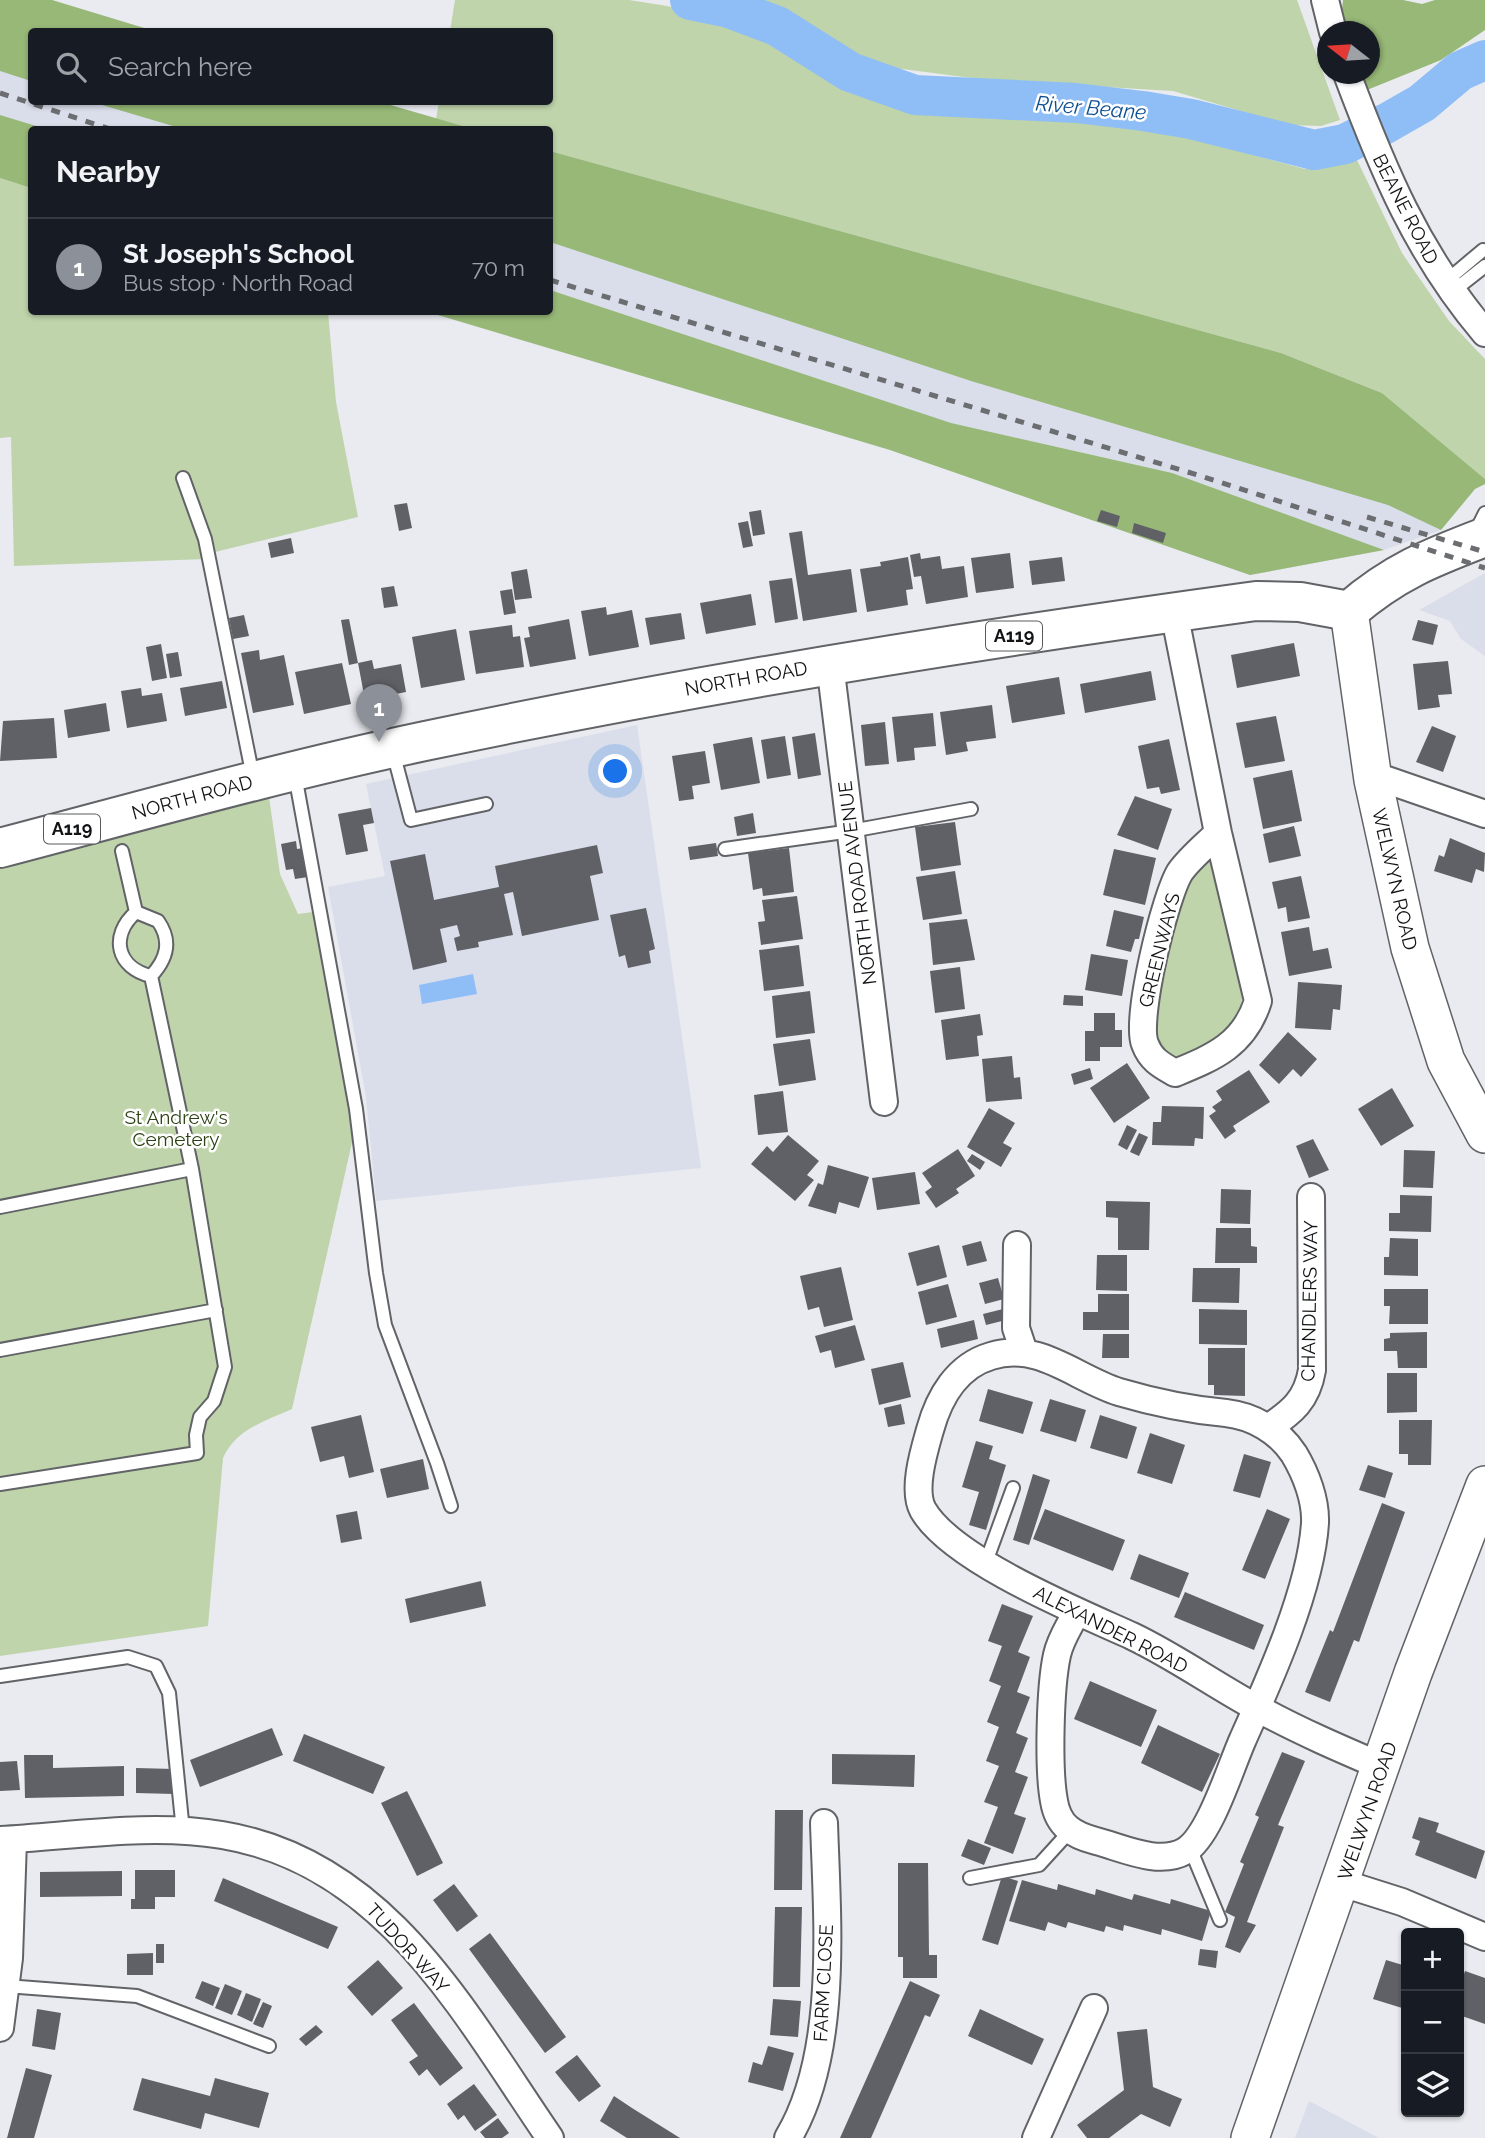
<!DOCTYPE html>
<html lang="en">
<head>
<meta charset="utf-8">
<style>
	:root { --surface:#171b24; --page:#242831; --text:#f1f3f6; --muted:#9ea1a6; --line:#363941; --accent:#8c9099 }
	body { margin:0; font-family:Raleway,sans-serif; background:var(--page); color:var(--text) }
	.controls { position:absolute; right:21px; bottom:21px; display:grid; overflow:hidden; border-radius:7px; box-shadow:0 2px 5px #0004 }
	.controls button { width:63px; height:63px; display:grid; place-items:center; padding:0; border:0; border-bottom:2px solid var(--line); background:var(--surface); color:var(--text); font:35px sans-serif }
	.compass { position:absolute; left:1317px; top:21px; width:63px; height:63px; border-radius:50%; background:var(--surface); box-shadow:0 2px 5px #0004; rotate:287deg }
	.you { position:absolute; left:616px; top:772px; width:24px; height:24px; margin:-18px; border:5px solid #fff; border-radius:50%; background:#1a73e8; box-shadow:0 0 0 10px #1a73e833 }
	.badge { display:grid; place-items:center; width:46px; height:46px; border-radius:50%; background:var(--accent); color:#fff; font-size:23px; font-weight:700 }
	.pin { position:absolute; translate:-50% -58px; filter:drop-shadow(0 2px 4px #0008) }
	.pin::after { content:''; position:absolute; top:37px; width:24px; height:21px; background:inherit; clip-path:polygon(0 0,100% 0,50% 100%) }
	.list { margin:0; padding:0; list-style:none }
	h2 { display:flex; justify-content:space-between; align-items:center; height:91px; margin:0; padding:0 28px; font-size:30px }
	h2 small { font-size:23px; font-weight:400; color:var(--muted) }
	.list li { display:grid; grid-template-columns:46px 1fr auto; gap:21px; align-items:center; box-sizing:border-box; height:98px; padding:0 28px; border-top:2px solid var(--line) }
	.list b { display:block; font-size:26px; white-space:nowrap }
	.list p { margin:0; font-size:23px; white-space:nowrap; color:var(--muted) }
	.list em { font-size:23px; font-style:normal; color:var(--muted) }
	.icon { flex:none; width:38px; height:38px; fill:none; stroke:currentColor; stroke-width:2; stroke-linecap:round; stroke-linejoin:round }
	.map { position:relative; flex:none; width:1485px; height:2138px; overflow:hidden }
	.search { position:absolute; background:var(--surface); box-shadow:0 2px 5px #0004; left:28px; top:28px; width:525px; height:77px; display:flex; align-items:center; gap:18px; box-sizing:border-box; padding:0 24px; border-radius:7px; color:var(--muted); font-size:26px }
	.panel { position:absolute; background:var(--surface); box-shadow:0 2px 5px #0004; left:28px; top:126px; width:525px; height:189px; border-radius:7px }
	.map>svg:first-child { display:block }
	.built { fill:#d9deea }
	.green { fill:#bfd4ab }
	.forest { fill:#97b877 }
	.water { fill:#8fbef7 }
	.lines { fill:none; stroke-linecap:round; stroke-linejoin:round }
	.river { stroke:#8fbef7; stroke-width:40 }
	.building { fill:#606166 }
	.service-casing { stroke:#616367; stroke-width:16 }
	.minor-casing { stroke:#616367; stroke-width:30 }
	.secondary-casing { stroke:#616367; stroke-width:40 }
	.primary-casing { stroke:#616367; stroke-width:42 }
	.service { stroke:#fff; stroke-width:12 }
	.minor { stroke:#fff; stroke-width:26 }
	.secondary { stroke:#fff; stroke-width:37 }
	.primary { stroke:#fff; stroke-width:38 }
	.rail { stroke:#6b6d70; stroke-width:5; stroke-dasharray:9 9; stroke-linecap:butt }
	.labels { text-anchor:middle; stroke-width:5; stroke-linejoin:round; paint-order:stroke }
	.shield { fill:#fff; stroke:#595a5b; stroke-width:2 }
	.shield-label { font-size:18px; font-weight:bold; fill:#121315 }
	.street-label { font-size:19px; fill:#121315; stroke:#fff }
	.park-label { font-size:19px; fill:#2d4214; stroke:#fff }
	.water-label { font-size:21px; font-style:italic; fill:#0c4f91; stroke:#fff }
</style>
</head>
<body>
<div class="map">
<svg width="1485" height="2138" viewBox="0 0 1485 2138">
	<rect width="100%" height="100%" fill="#e9ebf0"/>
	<path class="built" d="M0 0H52L154 31 32 32V102H380L473 129 32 130 31 188 0 178Z
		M550 151 1057 291 1485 479V484L1475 489 1441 530 1384 550 1250 575 890 450 428 312H550Z
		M1485 573V656L1461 639 1450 621 1419 610Z
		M637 725 701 1168 376 1201 366 1097 328 887 385 876 366 784Z
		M1309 2101 1379 2138H1295Z"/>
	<path class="green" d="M455 0H629L667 6 735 23 763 35 845 86 883 101 918 108 1035 116 1075 114 1187 137 1305 169 1357 160 1402 253 1449 321 1485 359V479L1382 393 1281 353 550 151V130L473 129 436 119 439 102H550V32L450 31Z
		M745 0H1297L1340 120 1321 126 1288 125 1173 91 987 80 856 63 787 18Z
		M0 178 31 188 32 312H328L336 402 358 517 215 552 206 559 14 566 11 437 0 438Z
		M269 797 280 874 298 914 313 912 355 1129 292 1409C265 1421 236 1429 223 1458L208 1626 0 1656V857Z
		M1210 861C1219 895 1256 996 1236 1024 1224 1041 1200 1050 1182 1060L1162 1056 1151 1035 1153 1004 1179 905 1192 871Z"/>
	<path class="forest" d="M0 0H52L154 31 32 32 31 81 0 71Z
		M1343 0H1403L1422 4 1435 0H1485V30L1441 60 1367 90 1361 74H1370V32L1346 31 1341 18Z
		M92 102H380L473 129H183Z
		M0 115 46 129 32 130 31 188 0 178Z
		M550 151 1281 353 1382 393 1485 479V484L1475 489 1441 530 1388 505 971 381 550 242Z
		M550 290 951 423 1172 473 1384 550 1250 575 890 450 428 312H550Z"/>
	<path class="water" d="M473 974 477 994 422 1004 419 985Z"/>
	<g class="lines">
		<path class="river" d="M690 0 729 8 777 26 850 72 915 95 1076 103 1143 111 1191 119 1314 150 1345 144 1387 123 1422 103 1460 71 1485 60"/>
	</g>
	<path class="building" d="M407 503 412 528 399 531 394 505Z
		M761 510 765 534 753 536 749 512Z
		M1101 510 1120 516 1117 527 1097 521Z
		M748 521 753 546 743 548 738 523Z
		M1134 523 1166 533 1163 543 1132 533Z
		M802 531 808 575 851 569 857 612 803 621 789 533Z
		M291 538 294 553 271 558 268 543Z
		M920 553 921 559 940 556 942 569 964 566 968 597 926 604 921 576 914 577 910 555Z
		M1010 553 1014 588 976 593 971 558Z
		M908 557 913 589 906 590 908 605 867 612 860 569 881 566 880 562Z
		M1062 557 1065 581 1032 585 1029 561Z
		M527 569 532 598 515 600 511 572Z
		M792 578 798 619 775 623 769 581Z
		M394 586 398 606 384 608 381 588Z
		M512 589 516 613 504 615 500 591Z
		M751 594 756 625 706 634 700 603Z
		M606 607 607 615 632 610 639 647 589 656 581 611Z
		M681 613 685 639 650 645 645 618Z
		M244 615 249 636 233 639 229 618Z
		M349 619 358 663 372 660 374 669 401 664 406 692 365 700 358 663 349 665 341 620Z
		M569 619 576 659 530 667 524 638 530 637 528 627Z
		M1418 620 1438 625 1433 645 1412 640Z
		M512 625 513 637 520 636 524 667 476 674 469 631Z
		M456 629 465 680 421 688 412 637Z
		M1294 643 1300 676 1237 688 1231 655Z
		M161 644 167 678 152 681 146 647Z
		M259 650 260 660 284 655 294 705 253 713 241 653Z
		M178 652 182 676 170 678 166 654Z
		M1448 661 1452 694 1438 695 1440 707 1418 710 1413 664Z
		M342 663 351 704 304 714 295 672Z
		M1151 671 1156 700 1085 713 1080 684Z
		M1059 677 1065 714 1012 723 1006 686Z
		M222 681 227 708 185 716 180 688Z
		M141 688 142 696 162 693 167 721 127 728 121 691Z
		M106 703 110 731 68 738 64 710Z
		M992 705 996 738 966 742 968 751 946 755 940 712Z
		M933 713 936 746 914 748 915 760 897 762 892 717Z
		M1276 716 1285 761 1245 768 1236 723Z
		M54 718 57 758 0 761 3 721Z
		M885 722 889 764 865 766 861 725Z
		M1432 726 1456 736 1443 772 1416 762Z
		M815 733 821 775 798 779 792 737Z
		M785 736 791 775 767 779 761 740Z
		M752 737 760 783 721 790 713 744Z
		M1169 739 1180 790 1161 794 1159 787 1147 789 1138 746Z
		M705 751 710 783 692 786 694 799 679 801 672 756Z
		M1292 770 1302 821 1263 829 1253 778Z
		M1135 796 1172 809 1158 850 1117 835Z
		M371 808 374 823 363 825 368 851 346 855 338 814Z
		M753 813 756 833 737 836 734 817Z
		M955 822 961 865 921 871 915 827Z
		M1294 826 1301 856 1269 863 1263 834Z
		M1450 838 1485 853 1484 872 1476 869 1472 883 1434 871 1439 855 1444 857Z
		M296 841 297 849 303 848 308 877 295 879 293 869 286 870 281 844Z
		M716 843 718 856 690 860 688 847Z
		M597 845 603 873 590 876 599 920 522 936 513 892 504 894 513 935 478 942 479 947 457 951 454 938 460 936 457 925 440 929 447 962 413 970 390 861 425 854 434 900 499 887 495 866Z
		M789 848 794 892 763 896 762 888 753 890 748 853Z
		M1114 849 1156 858 1145 905 1103 895Z
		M955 871 962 914 923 920 916 877Z
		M1301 876 1310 918 1288 922 1286 907 1278 909 1272 882Z
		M797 896 803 939 761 945 758 922 765 921 762 900Z
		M646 908 655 949 649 951 651 963 628 968 625 955 619 957 610 915Z
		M1114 910 1144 917 1139 939H1135L1131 952 1106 946Z
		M967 919 975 960 933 965 929 923Z
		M1309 927 1313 951 1328 948 1332 968 1289 976 1281 932Z
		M799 945 804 986 764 991 759 950Z
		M1091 954 1128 960 1122 996 1085 990Z
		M960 967 965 1009 935 1013 930 971Z
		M1298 982 1342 985 1340 1010 1333 1009 1331 1030 1295 1028Z
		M810 991 815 1033 776 1038 772 996Z
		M1064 995 1083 996V1006L1063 1005Z
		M1094 1013H1115V1030H1122V1047H1100V1061H1085V1031H1094Z
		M980 1014 983 1035 977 1036 979 1056 946 1060 941 1020Z
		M1288 1032 1317 1059 1301 1077 1293 1069 1279 1084 1259 1065Z
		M810 1039 816 1080 779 1086 773 1044Z
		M1012 1056 1014 1078 1020 1077 1022 1099 986 1102 982 1059Z
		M1127 1063 1150 1098 1114 1123 1090 1088Z
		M1090 1068 1093 1079 1074 1085 1071 1074Z
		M1249 1070 1270 1102 1233 1126 1236 1131 1225 1139 1209 1116 1216 1111 1212 1107 1222 1100 1216 1091Z
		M1392 1088 1414 1126 1381 1146 1358 1109Z
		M783 1091 788 1132 758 1135 754 1095Z
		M1162 1106 1204 1107 1203 1139 1195 1138 1194 1146 1152 1145 1153 1122H1161Z
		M989 1108 1015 1123 1003 1143 1012 1148 1001 1167 967 1147Z
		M1127 1125 1137 1130 1127 1150 1118 1145Z
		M1139 1133 1148 1137 1139 1156 1130 1152Z
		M788 1135 819 1161 807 1175 814 1180 795 1201 751 1164 767 1146 773 1152Z
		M1313 1139 1329 1170 1309 1178 1296 1146Z
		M958 1149 975 1176 956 1189 959 1193 936 1208 925 1192 932 1187 922 1173Z
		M1404 1150 1435 1151 1433 1188 1403 1187Z
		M972 1154 985 1162 980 1170 967 1161Z
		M828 1165 869 1177 859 1208 839 1202 836 1214 808 1206 818 1183 823 1185Z
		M915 1172 920 1204 877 1210 872 1178Z
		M1221 1189 1251 1190 1250 1224 1220 1223Z
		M1400 1195 1432 1196 1431 1232 1389 1231V1213H1400Z
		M1106 1201 1150 1202 1149 1250H1118V1218L1106 1217Z
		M1216 1228H1251V1246L1257 1247V1263H1215Z
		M1390 1238 1418 1239V1276L1384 1275V1257H1389Z
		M981 1241 987 1261 967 1266 962 1246Z
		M939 1245 947 1277 917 1286 908 1253Z
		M1097 1255H1127V1291L1096 1290Z
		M841 1267 853 1320 824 1327 819 1307 808 1310 800 1276Z
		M1193 1268H1240L1239 1303 1192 1302Z
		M998 1278 1004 1299 985 1304 979 1283Z
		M948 1284 957 1317 926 1325 918 1292Z
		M1384 1289H1428V1324H1389L1390 1306H1384Z
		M1098 1294H1129V1330H1083V1312H1098Z
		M1003 1309 1006 1320 986 1325 983 1314Z
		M1199 1309 1247 1310V1345L1199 1344Z
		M974 1320 978 1339 941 1348 937 1329Z
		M855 1325 865 1360 835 1368 831 1350 820 1353 815 1336Z
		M1427 1332V1368H1398L1397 1351H1384V1339L1390 1338V1333Z
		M1103 1334H1129V1358H1102Z
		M1208 1348H1245V1396L1214 1395V1385H1208Z
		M903 1362 911 1397 879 1405 871 1369Z
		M1387 1373H1417V1412L1387 1413Z
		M988 1389 1033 1402 1023 1434 979 1421Z
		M1050 1399 1086 1410 1076 1442 1040 1431Z
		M901 1404 905 1424 888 1427 884 1408Z
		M361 1415 374 1472 349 1478 344 1456 320 1462 311 1427Z
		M1100 1415 1137 1427 1127 1459 1090 1448Z
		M1399 1420H1432L1431 1465H1408V1454H1399Z
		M1150 1433 1185 1445 1172 1484 1137 1473Z
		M976 1441 993 1446 989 1459 1006 1465 986 1530 969 1525 979 1492 962 1487Z
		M1244 1454 1271 1462 1260 1498 1233 1491Z
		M423 1459 429 1489 387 1498 380 1469Z
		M1368 1465 1393 1473 1385 1498 1359 1490Z
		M1033 1474 1050 1480 1029 1545 1013 1540Z
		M1382 1503 1405 1512 1359 1642 1354 1640 1330 1702 1305 1692 1330 1630 1333 1632Z
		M1045 1509 1125 1540 1113 1571 1033 1539Z
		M1267 1509 1290 1519 1265 1579 1242 1570Z
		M357 1511 362 1539 341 1543 336 1515Z
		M1139 1554 1189 1573 1179 1598 1130 1579Z
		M481 1581 486 1606 410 1623 405 1599Z
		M1185 1592 1264 1625 1254 1650 1174 1617Z
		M1002 1604 1033 1616 1018 1652 1030 1657 1017 1692 1030 1697 1016 1733 1028 1738 1015 1772 1028 1777 1014 1814 1026 1818 1013 1854 984 1843 998 1807 984 1802 999 1766 986 1761 999 1727 987 1722 1001 1686 989 1681 1002 1646 988 1641Z
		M1090 1681 1157 1710 1141 1747 1074 1719Z
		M1158 1725 1220 1754 1202 1792 1141 1763Z
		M272 1728 283 1755 200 1787 190 1760Z
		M304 1734 385 1767 373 1794 293 1761Z
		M1282 1752 1305 1761 1278 1825 1284 1827 1247 1922 1256 1925 1240 1953 1225 1947 1235 1917 1225 1912 1244 1864 1240 1862 1259 1817 1255 1815Z
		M832 1754 915 1755 914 1787 832 1784Z
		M24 1755H53V1768L124 1766V1796L25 1798Z
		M17 1761 20 1790 0 1791V1762Z
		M136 1768 174 1769V1794L136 1793Z
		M407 1791 443 1863 417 1876 381 1803Z
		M775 1810H803L802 1890H774Z
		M1419 1817 1439 1823 1436 1832 1485 1851 1476 1879 1415 1855 1420 1841 1412 1838Z
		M968 1839 991 1848 984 1865 961 1856Z
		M898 1863H928L929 1955H937V1978H903V1957H898Z
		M135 1870H175V1897H155V1909H131V1899H135Z
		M122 1871V1896L40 1897V1872Z
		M1002 1876 1018 1881 998 1945 982 1940Z
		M223 1878 338 1927 328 1949 214 1901Z
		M1022 1880 1057 1890 1058 1884 1095 1895 1096 1889 1132 1900 1134 1894 1170 1904 1171 1899 1211 1911 1202 1941 1162 1929 1161 1935 1124 1925 1123 1931 1106 1926 1104 1932 1068 1922 1066 1928 1048 1922 1045 1931 1009 1921Z
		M454 1884 478 1916 457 1932 433 1900Z
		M775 1907H802L800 1987H773Z
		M490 1933 566 2037 545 2053 469 1949Z
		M156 1944H164V1963H156Z
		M1200 1949 1218 1951 1216 1968 1198 1965Z
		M153 1953V1975H127V1954Z
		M378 1960 403 1988 372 2016 347 1987Z
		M1386 1960 1406 1966V1997L1402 2008 1373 1999Z
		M1465 1971 1485 1978V2024L1459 2015V1989Z
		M202 1981 220 1988 213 2006 195 1998Z
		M910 1981 940 1995 930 2017 925 2015 871 2138H840Z
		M225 1984 242 1991 232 2015 215 2008Z
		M246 1993 261 1999 252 2022 237 2015Z
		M773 1999 801 2001 798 2037 770 2035Z
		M263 2002 272 2006 263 2028 253 2024Z
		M414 2003 463 2068 440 2086 427 2069 419 2076 409 2062 418 2056 391 2020Z
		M37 2009 61 2013 55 2050 32 2046Z
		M980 2009 1044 2039 1032 2065 968 2036Z
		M316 2025 323 2032 306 2046 299 2039Z
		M1147 2029 1153 2087 1182 2099 1170 2127 1141 2114 1109 2138H1087L1077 2125 1124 2090 1117 2032Z
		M768 2046 794 2053 783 2091 748 2082 753 2062 762 2065Z
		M577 2055 601 2086 579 2102 555 2072Z
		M26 2068 52 2075 34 2138H7Z
		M142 2078 210 2096 215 2078 269 2093 259 2128 205 2113 201 2129 133 2110Z
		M474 2084 497 2115 475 2131 464 2115 458 2120 447 2104Z
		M614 2096 632 2108 680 2138H627L600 2121Z
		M498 2118 509 2133 502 2138H485L480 2132Z"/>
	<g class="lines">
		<g class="service-casing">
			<path id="service" d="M1445 282 1483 250
				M1452 292 1485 266
				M183 478 205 539 253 777
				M1475 533 1485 513
				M393 752 411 820 486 804
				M295 775 356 1109 376 1273 385 1325 437 1463 451 1506
				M725 849 851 831 971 809
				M122 851 136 912C109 936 117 968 151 976L192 1169
				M136 912 158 921C172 941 167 959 151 976
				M0 1207 192 1169 225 1367 214 1401 200 1417 196 1435 197 1453 0 1484
				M0 1350 216 1310
				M986 1562 1013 1488
				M0 1676 128 1657 156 1666 169 1693 183 1831
				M1190 1848 1220 1920
				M970 1878 1039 1865 1070 1831
				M6 1986 137 1996 269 2046"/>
		</g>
		<g class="minor-casing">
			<path id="minor" d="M1325 0 1333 32
				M1347 74C1383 170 1417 253 1485 333
				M1174 612 1218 833 1258 1001C1244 1045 1214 1057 1175 1073 1161 1065 1151 1060 1145 1044 1135 1019 1165 896 1180 872 1190 858 1206 845 1218 833
				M830 664 884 1102
				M1373 780H1387L1485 814
				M1017 1245 1016 1328 1024 1352
				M1268 1428C1292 1412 1307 1400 1312 1370L1311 1197
				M1076 1613C1069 1627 1060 1640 1057 1655 1050 1687 1048 1769 1054 1801 1058 1826 1073 1835 1096 1841 1123 1848 1159 1866 1185 1851 1210 1836 1230 1768 1243 1739 1270 1679 1311 1588 1315 1523 1316 1500 1306 1474 1294 1454 1279 1431 1253 1416 1226 1413 1192 1410 1153 1402 1119 1392 1075 1378 1039 1341 991 1356 957 1366 939 1397 930 1430 924 1451 912 1490 923 1510 952 1560 1079 1612 1132 1636 1176 1657 1216 1686 1259 1709 1299 1731 1341 1749 1383 1767
				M0 1840C73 1836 150 1823 222 1835 386 1862 464 2013 550 2138
				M1342 1883 1402 1902 1485 1937
				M0 2028 9 1958 13 1840
				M788 2138C839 2053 827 1919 824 1823
				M1036 2138 1094 2008"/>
		</g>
		<g class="secondary-casing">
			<path id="secondary" d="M1349 611 1373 780 1410 948 1446 1061 1485 1134
				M1250 2138 1413 1673 1485 1485"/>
		</g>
		<g class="primary-casing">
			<path id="primary" d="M0 848C141 811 282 771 425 741 700 683 977 639 1256 601L1300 602 1349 611C1394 572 1430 558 1485 537"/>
		</g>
		<use href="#service" class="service"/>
		<use href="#minor" class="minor"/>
		<use href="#secondary" class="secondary"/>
		<use href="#primary" class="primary"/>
		<path class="rail" d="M0 93 113 130
			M550 280 1201 476 1485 568
			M1367 517 1485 552"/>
	</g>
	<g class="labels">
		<g class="shield">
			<rect x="986" y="621.5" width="56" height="29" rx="5"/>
			<rect x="44" y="814.5" width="56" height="29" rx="5"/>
		</g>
		<g class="shield-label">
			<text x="1014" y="642">A119</text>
			<text x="72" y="835">A119</text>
		</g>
		<g class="street-label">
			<text transform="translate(1406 209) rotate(63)" y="7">BEANE ROAD</text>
			<text transform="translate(746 678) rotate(-10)" y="7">NORTH ROAD</text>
			<text transform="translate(192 797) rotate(-15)" y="7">NORTH ROAD</text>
			<text transform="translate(1395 879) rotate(77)" y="7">WELWYN ROAD</text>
			<text transform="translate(857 883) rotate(-97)" y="7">NORTH ROAD AVENUE</text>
			<text transform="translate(1159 950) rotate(-76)" y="7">GREENWAYS</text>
			<text transform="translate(1309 1301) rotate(-89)" y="7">CHANDLERS WAY</text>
			<text transform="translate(1111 1629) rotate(27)" y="7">ALEXANDER ROAD</text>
			<text transform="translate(1367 1811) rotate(-71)" y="7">WELWYN ROAD</text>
			<text transform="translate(408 1948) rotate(48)" y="7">TUDOR WAY</text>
			<text transform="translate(823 1983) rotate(-87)" y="7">FARM CLOSE</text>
		</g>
		<g class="park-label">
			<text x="176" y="1124">St Andrew's<tspan x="176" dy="22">Cemetery</tspan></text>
		</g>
		<g class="water-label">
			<text transform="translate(1091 108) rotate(5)" y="7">River Beane</text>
		</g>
	</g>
</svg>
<div class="controls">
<button>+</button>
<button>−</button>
<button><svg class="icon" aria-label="layers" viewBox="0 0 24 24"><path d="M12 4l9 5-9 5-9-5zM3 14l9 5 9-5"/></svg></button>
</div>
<svg class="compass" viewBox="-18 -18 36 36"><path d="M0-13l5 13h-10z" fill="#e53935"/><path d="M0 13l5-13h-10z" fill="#9ea1a6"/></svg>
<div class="you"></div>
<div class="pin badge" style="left:379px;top:742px">1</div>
<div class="search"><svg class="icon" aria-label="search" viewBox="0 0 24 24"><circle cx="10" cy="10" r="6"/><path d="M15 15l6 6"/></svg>Search here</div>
<section class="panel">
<h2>Nearby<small></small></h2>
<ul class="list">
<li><span class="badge">1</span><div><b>St Joseph's School</b><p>Bus stop · North Road</p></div><em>70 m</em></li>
</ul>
</section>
</div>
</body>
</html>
